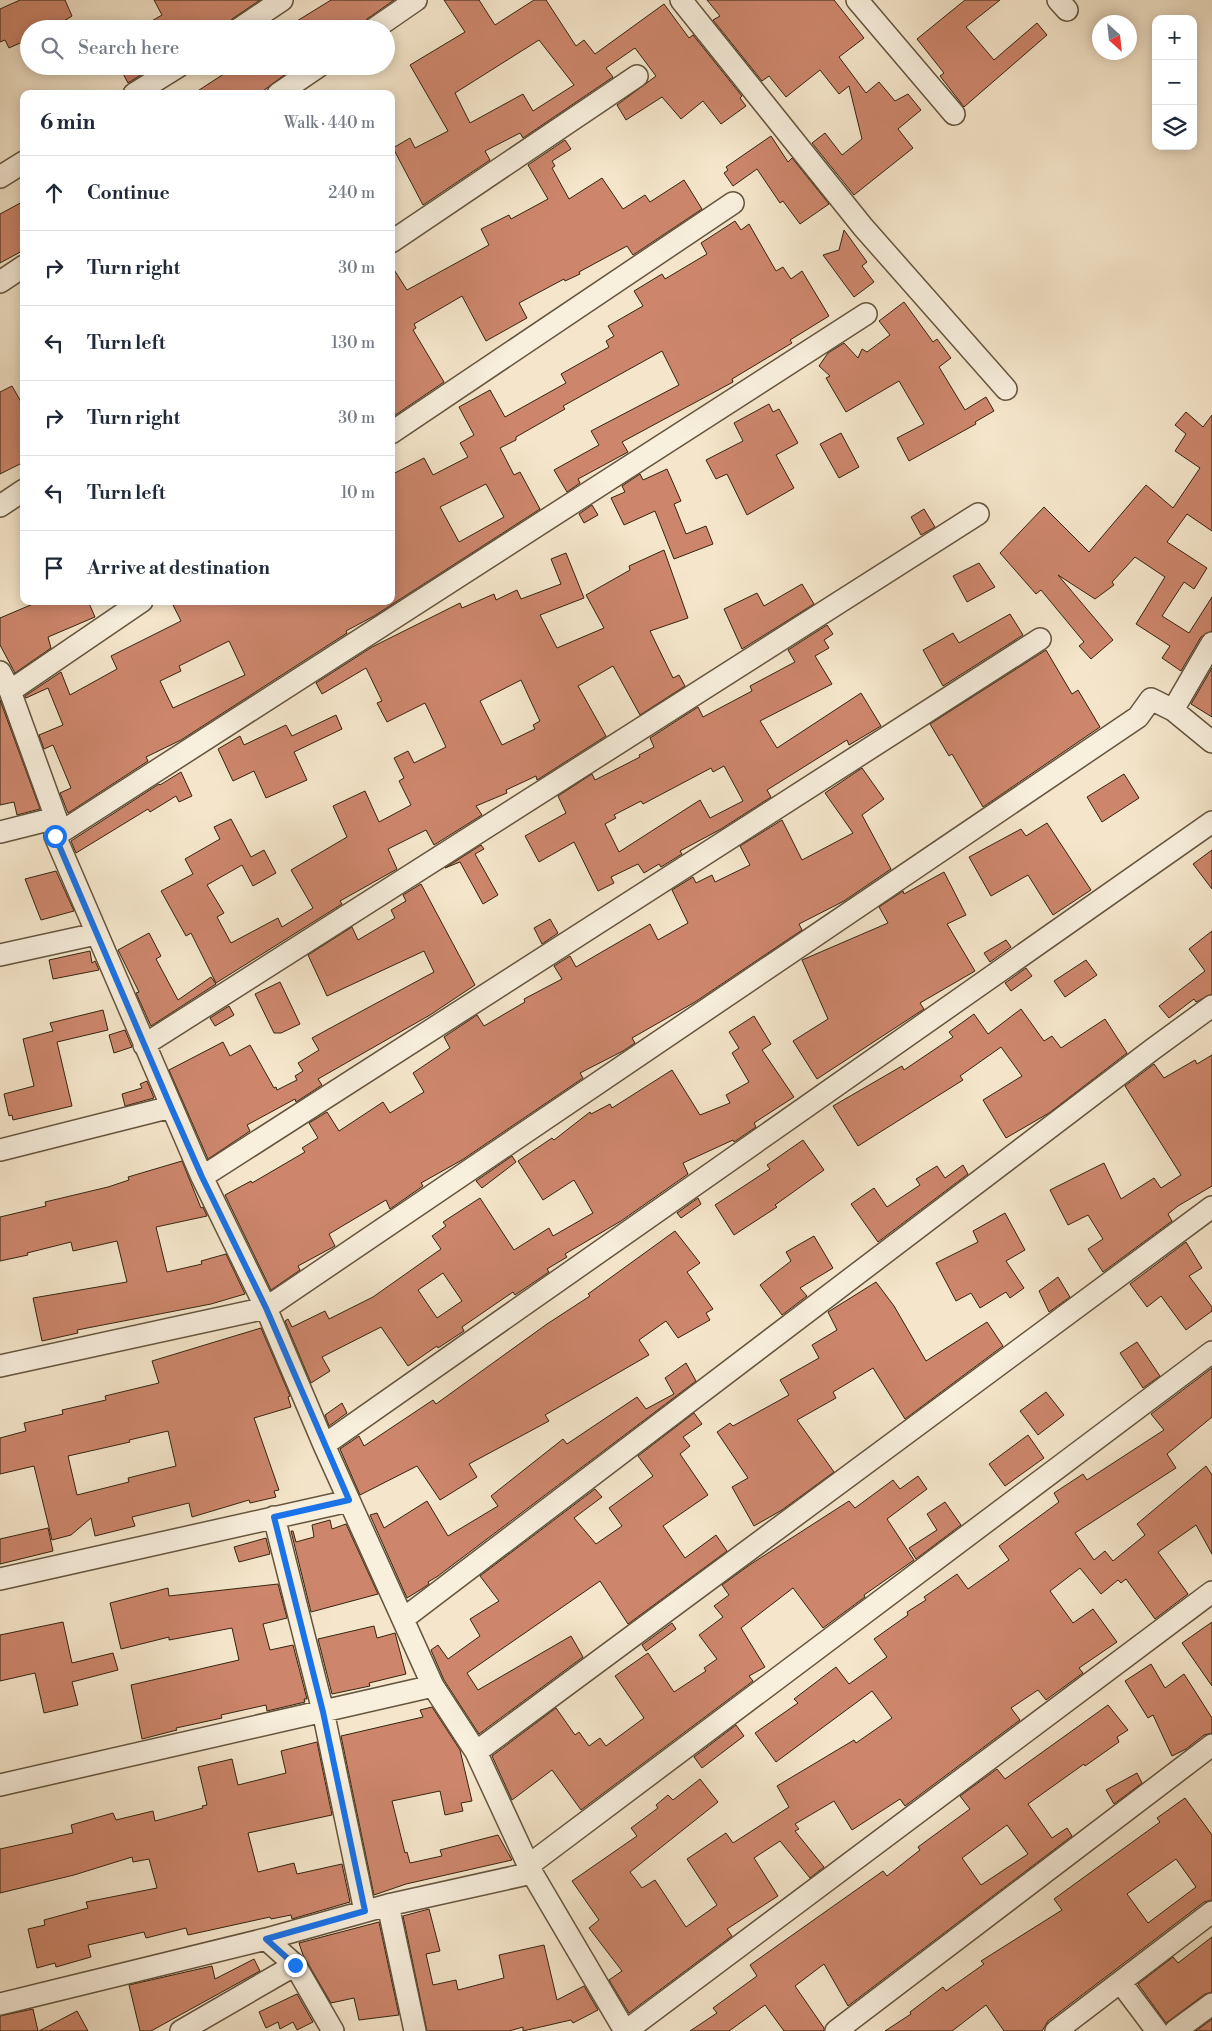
<!DOCTYPE html>
<html lang="en">
<head>
<meta charset="utf-8">
<style>
	:root { --surface:#fff; --page:#f6f6f7; --text:#1f2937; --muted:#747a83; --line:#e0e1e3 }
	body { margin:0; font-family:"Libre Bodoni",serif; background:var(--page); color:var(--text) }
	.controls { position:absolute; right:15px; top:15px; display:grid; overflow:hidden; border-radius:10px; box-shadow:0 2px 12px #0003 }
	.controls button { width:45px; height:45px; display:grid; place-items:center; padding:0; border:0; border-bottom:1px solid var(--line); background:var(--surface); color:var(--text); font:25px sans-serif }
	.compass { position:absolute; left:1092px; top:15px; width:45px; height:45px; border-radius:50%; background:var(--surface); box-shadow:0 2px 12px #0003; rotate:153deg }
	.stop { position:absolute; width:15px; height:15px; margin:-11px; border:4px solid #1a73e8; border-radius:50%; background:#fff }
	.stop.end { background:#1a73e8; border-color:#fff; box-shadow:0 1px 5px #0008 }
	.list { margin:0; padding:0; list-style:none }
	h2 { display:flex; justify-content:space-between; align-items:center; height:65px; margin:0; padding:0 20px; font-size:21px }
	h2 small { font-size:16px; font-weight:400; color:var(--muted) }
	.list li { display:grid; grid-template-columns:32px 1fr auto; gap:15px; align-items:center; box-sizing:border-box; height:75px; padding:0 20px; border-top:1px solid var(--line) }
	.list b { display:block; font-size:19px; white-space:nowrap }
	.list em { font-size:16px; font-style:normal; color:var(--muted) }
	.icon { flex:none; width:28px; height:28px; fill:none; stroke:currentColor; stroke-width:2; stroke-linecap:round; stroke-linejoin:round }
	.map { position:relative; flex:none; width:1212px; height:2031px; overflow:hidden }
	.search { position:absolute; background:var(--surface); box-shadow:0 2px 12px #0003; left:20px; top:20px; width:375px; height:55px; display:flex; align-items:center; gap:12px; box-sizing:border-box; padding:0 18px; border-radius:28px; color:var(--muted); font-size:19px }
	.panel { position:absolute; background:var(--surface); box-shadow:0 2px 12px #0003; left:20px; top:90px; width:375px; height:515px; border-radius:10px }
	.map>svg:first-child { display:block }
	.building { fill:#cd866c; stroke:#35240e; fill-rule:evenodd }
	.lines { fill:none; stroke-linecap:round; stroke-linejoin:round }
	.street-casing { stroke:#65543d; stroke-width:24 }
	.street { stroke:#f8efdd; stroke-width:21 }
	.route { stroke:#1a73e8; stroke-width:6 }
</style>
</head>
<body>
<div class="map">
<svg width="1212" height="2031" viewBox="0 0 1212 2031">
	<rect width="100%" height="100%" fill="#f5e6cb"/>
	<filter id="stains"><feTurbulence type="fractalNoise" baseFrequency=".004" numOctaves="4"/><feColorMatrix values="0 0 0 0 .2 0 0 0 0 .09 0 0 0 0 .02 0 0 0 .5 -.17"/></filter>
	<radialGradient id="worn" r=".72"><stop offset=".6" stop-color="#630" stop-opacity="0"/><stop offset="1" stop-color="#630" stop-opacity=".3"/></radialGradient>
	<path class="building" d="M20 0H65L72 16 51 29H29V39L9 48 5 40 0 42V9Z
		M154 0H260L232 19 225 29H138L162 15Z
		M331 0H394L367 19 362 29H284Z
		M444 0H479L495 25 534 0H546L576 46 584 40 595 54 664 4 689 38 693 35 742 96 740 98 746 106 721 124 703 101 681 119 662 97 626 120 617 105 656 76 635 48 606 68 613 77 523 138 520 133 485 151 490 160 423 205 393 148 410 138 415 148 448 131 410 65 465 32ZM539 40 574 85 533 111 523 94 470 123 455 93Z
		M707 0H834L864 38 839 57 866 93 879 82 895 101 908 94 921 110 898 129 913 148 854 195 812 143 825 133 842 155 862 139 849 86 839 94 820 70 786 97 769 76 762 81 713 20 720 16Z
		M965 0H1000L966 27 994 60 1037 23 1047 35 964 107 940 76 944 73 917 39Z
		M119 66H155L128 83Z
		M236 66H296L259 94H193Z
		M771 136 788 162 792 158 829 204 800 224 783 201 780 203 757 169 733 186 724 173 728 170 726 167Z
		M565 140 571 149 552 161 555 166 552 168 569 199 602 178 623 209 645 195 650 202 684 180 702 209 633 255 627 246 579 272 580 274 565 281 564 279 519 303 527 318 486 341 462 296 414 324 416 328 413 330 444 382 391 418V265L407 290 489 245 481 229 509 215 511 219 548 199 528 165Z
		M24 201V250L0 263V214Z
		M735 221 741 230 749 224 776 271 783 267 791 279 802 271 829 316 790 340 792 343 732 379 733 382 622 442 628 452 578 479 580 483 567 492 554 470 599 445 591 431 679 385 662 351 563 406 565 409 516 437V440L500 448 514 475 520 472 540 509 374 616 346 631 347 633 181 740 146 757 148 761 68 813 60 793 71 788 53 745 44 749 39 735 63 725 48 688 26 698 25 696 61 672 70 695 117 669 111 656 181 621 171 601H391V475L424 458 433 475 468 457 460 443 474 435 459 407 490 390 505 417 566 383 561 374 609 347 606 341 614 336 608 326 643 306 634 291 662 274 665 279 707 254 701 243ZM486 484 504 517 459 542 440 507ZM229 641 245 675 173 708 160 681 181 671 179 666Z
		M844 230 867 262 862 266 874 282 854 297 823 255 839 250Z
		M904 302 933 342 937 339 951 358 939 367 965 410 986 397 994 411 975 422 976 424 909 461 897 438 924 424 899 381 846 412 826 378 830 376 819 366 828 353 844 343 858 358 862 349 867 352 890 335 879 321Z
		M12 386 24 407V462L0 474V392Z
		M769 404 773 412 779 409 798 443 776 455 794 488 747 515 727 474 716 479 706 460 743 441 734 423Z
		M1186 412 1203 427 1212 415V531L1187 514 1167 542 1207 568 1194 589 1184 582 1162 616 1189 633 1212 597V631L1201 637 1181 671 1162 658 1170 646 1136 624 1165 577 1135 557 1112 582 1114 585 1095 599 1058 575 1113 640 1091 659 1079 646 1084 642 1041 590 1036 594 1000 553 1044 507 1089 552 1146 485 1173 508 1200 468 1175 451 1186 434 1175 425Z
		M841 433 859 467 839 478 820 444Z
		M667 469 681 501 674 504 686 534 706 526 713 544 674 559 655 511 624 525 611 498 625 492 622 486 640 474 643 480Z
		M592 505 598 515 584 523 579 514Z
		M924 509 935 527 921 535 911 517Z
		M664 550 688 618 650 631 673 678 679 675 685 686 640 715 613 666 578 686 606 736 537 780 536 776 506 790 507 793 476 806 482 815 434 845 426 830 388 849 397 869 340 901 342 904 216 983 191 933 186 936 161 891 193 874 185 859 220 839 214 827 231 819 251 857 264 850 276 873 253 886 242 865 207 885 224 913 217 917 231 943 278 918 282 927 313 908 291 870 347 837 333 806 365 791 379 822 411 805 399 781 404 778 394 758 408 751 414 763 446 747 425 703 387 722 377 703 382 701 366 668 322 694 316 683 372 647 460 603 462 608 494 594 496 600 517 590 521 599 561 584 551 559 566 553 584 598 540 615 557 648 604 628 586 595 630 570 629 566ZM521 680 540 721 533 725 535 729 502 745 480 701Z
		M979 563 995 587 967 602 953 576Z
		M802 584 814 604 742 649 724 609 757 593 764 606Z
		M40 601H88L95 617 48 637 51 648 15 673 0 645V618Z
		M1010 614 1023 635 943 686 923 650 953 633 959 643Z
		M827 625 833 634 824 640 829 648 815 656 832 684 760 721 777 748 861 693 881 726 849 745 847 740 767 790 771 797 721 829 680 851 682 854 661 867 659 864 644 873 638 864 611 877 614 883 598 891 574 842 539 862 525 836 566 813 558 796 592 774 595 780 640 757 639 755 654 747 650 738 698 707 703 717 752 691 750 686 795 662 788 650ZM724 766 743 801 710 818 700 800 619 852 605 824 616 818 614 815 641 801 643 804 711 768 713 772Z
		M1046 650 1072 694 1078 690 1100 727 983 807 952 754 949 756 930 724Z
		M1212 668V717L1191 704Z
		M0 700 40 809 17 815 14 802 0 805Z
		M336 715 342 729 294 752 307 780 266 798 254 771 233 781 218 749 240 736 244 745 286 725 292 736Z
		M862 768 884 799 862 815 891 869 844 901 799 924 802 930 695 1002 632 1038 635 1043 623 1051 580 1073 583 1078 462 1160 421 1183 423 1186 390 1209 386 1200 329 1234 335 1246 298 1266 300 1270 271 1290 225 1195 251 1181 252 1183 305 1152 302 1148 318 1138 309 1123 327 1112 339 1131 383 1102 390 1113 424 1092 413 1073 450 1048 444 1037 477 1015 484 1026 525 1002 524 999 562 979 554 966 570 956 576 967 650 924 658 940 688 923 672 890 693 877 696 883 712 875 715 882 750 865 740 846 782 820 802 860 853 833 825 793Z
		M181 772 192 796 179 802 176 796 150 812 148 809 76 853 71 841 159 784 160 785Z
		M1124 774 1139 798 1102 822 1087 797Z
		M1047 823 1091 890 1053 915 1028 875 991 896 969 857 1021 829 1026 836Z
		M481 845 484 849 475 854 498 895 483 904 460 862 445 868Z
		M1212 850V889L1193 864Z
		M56 871 74 911 41 920 25 879Z
		M944 872 966 915 947 924 975 971 920 1003 924 1009 817 1079 793 1041 828 1019 802 960 888 923 879 907 903 891 904 894Z
		M421 884 475 985 430 1015 318 1079 322 1085 296 1102 295 1099 247 1125 250 1131 208 1159 169 1070 223 1042 230 1056 250 1045 274 1088 276 1087 277 1090 297 1080 295 1076 303 1071 298 1063 319 1050 312 1038 434 972 424 951 327 996 308 955 352 927 358 940 395 918 391 910 406 901 403 895Z
		M550 919 558 933 542 944 534 928Z
		M1212 931V994L1196 1002 1194 999 1169 1018 1159 1006 1205 971 1189 949Z
		M149 933 161 956 156 959 178 1000 211 977 216 984 151 1026 136 993 139 992 118 950Z
		M1006 940 1011 947 990 962 984 953Z
		M90 951 92 963 95 961 99 970 53 979 49 960Z
		M1086 960 1097 975 1065 997 1054 981Z
		M1026 968 1032 976 1011 991 1005 983Z
		M280 982 300 1024 281 1033H274L255 994Z
		M229 1006 234 1015 215 1026 210 1018Z
		M1021 1009 1044 1041 1052 1036 1061 1048 1105 1019 1127 1053 1049 1113 1006 1138 983 1100 1022 1076 1001 1047 960 1076 963 1080 858 1146 833 1106 902 1066 904 1070 953 1037 949 1032 974 1014 988 1034Z
		M103 1010 108 1030 57 1042 72 1106 13 1120 12 1115 9 1116 4 1094 34 1086 23 1039 53 1031 50 1023Z
		M754 1016 771 1044 762 1050 794 1097 754 1123 756 1127 734 1142 733 1140 683 1163 688 1174 621 1221 565 1254 567 1257 547 1269 549 1272 515 1295 513 1292 462 1327 464 1331 438 1348 437 1346 408 1366 381 1327 322 1357 330 1371 311 1383 285 1321 288 1319 292 1327 325 1311 329 1319 373 1297 441 1249 432 1236 446 1226 443 1222 480 1198 514 1250 549 1228 553 1236 593 1213 574 1180 543 1200 518 1161 552 1138 554 1140 590 1112 591 1114 610 1104 612 1108 672 1070 700 1115 730 1103 726 1095 749 1082 732 1053 739 1048 729 1032ZM443 1273 462 1301 437 1318 418 1290Z
		M125 1030 132 1047 114 1053 109 1035Z
		M1212 1055V1186L1178 1206 1168 1214 1172 1221 1103 1272 1088 1249 1103 1239 1088 1215 1068 1225 1050 1190 1104 1163 1121 1199 1154 1178 1161 1188 1181 1175 1125 1086 1154 1064 1164 1078 1195 1060 1197 1064Z
		M147 1081 154 1098 125 1106 122 1094 142 1088 140 1084Z
		M803 1140 824 1170 775 1205 777 1207 734 1235 715 1205 770 1169 767 1165Z
		M512 1156 516 1162 482 1188 476 1181Z
		M182 1161 201 1208 203 1207 207 1216 156 1227 167 1272 202 1264 201 1261 226 1254 245 1294 211 1304 77 1330 78 1333 42 1341 33 1298 127 1282 117 1241 73 1251 71 1242 27 1253 28 1255 0 1261V1217L46 1206 45 1202 108 1187 129 1180 128 1177Z
		M963 1165 968 1174 878 1242 851 1204 874 1188 887 1207 920 1185 916 1179 937 1166 945 1178Z
		M698 1198 701 1204 681 1218 677 1213Z
		M1005 1213 1025 1250 1006 1261 1024 1288 1010 1298 1006 1292 980 1308 971 1293 956 1301 936 1263 978 1242 973 1231Z
		M675 1231 700 1263 687 1272 713 1309 706 1313 710 1320 678 1338 666 1321 639 1340 649 1355 545 1415 549 1421 469 1464 477 1477 440 1500 417 1466 360 1495 340 1449 359 1436 364 1446 433 1400 436 1404 547 1324 590 1296 588 1294Z
		M814 1236 833 1268 800 1288 807 1296 782 1315 760 1285 791 1261 786 1252Z
		M1186 1242 1202 1268 1189 1276 1212 1307V1311L1186 1330 1161 1296 1147 1307 1130 1284Z
		M1058 1277 1070 1297 1049 1312 1039 1291Z
		M876 1282 894 1306 926 1361 987 1322 1003 1346 905 1419 873 1368 833 1392 836 1398 797 1420 834 1472 782 1510 754 1526 732 1487 748 1478 717 1432 730 1423 733 1426 789 1395 780 1380 819 1358 812 1345 837 1330 828 1312Z
		M261 1328 290 1396 288 1397 291 1407 254 1418 279 1490 274 1491 276 1497 250 1503 249 1500 192 1517 189 1503 132 1517 135 1526 95 1536 91 1518 71 1535 52 1540 34 1466 0 1474V1438L26 1431 24 1423 63 1414 62 1410 106 1400 105 1396 159 1383 152 1361ZM168 1431 176 1466 128 1478 129 1482 77 1495 68 1456 130 1442 129 1440Z
		M1137 1342 1160 1376 1143 1388 1120 1353Z
		M686 1363 696 1381 438 1576 428 1582 429 1584 420 1590 407 1598 370 1515 377 1513 384 1528 427 1501 448 1536 498 1506 491 1496 563 1439 567 1444 637 1397 646 1409 674 1394 665 1378Z
		M1212 1368V1417L1167 1454 1176 1468 1075 1533 1094 1560 1105 1551 1113 1561 1145 1535 1137 1524 1206 1466 1212 1475V1554L1196 1525 1158 1552 1188 1594 1155 1619 1126 1579 1121 1583 1118 1580 1101 1594 1080 1568 1050 1591 1073 1623 1093 1609 1117 1642 1079 1668 1083 1673 1046 1700 1038 1690 1011 1708 1020 1720 905 1806 900 1799 852 1830 834 1801 795 1824 799 1829 795 1831 824 1867 810 1878 780 1841 754 1858 778 1896 727 1929 732 1936 629 2013 609 1980 622 1971 589 1928 599 1920 572 1881 637 1836 631 1828 658 1808 656 1805 668 1795 673 1800 700 1779 718 1802 630 1872 642 1888 655 1880 686 1927 717 1905 687 1859 726 1833 733 1843 789 1807 777 1786 854 1740 856 1743 892 1718 872 1691 776 1762 755 1733 798 1703 794 1699 836 1667 849 1684 887 1657 874 1639 908 1615 907 1612 926 1600 924 1597 957 1574 968 1589 1009 1560 999 1546 1059 1502 1054 1493 1083 1474 1087 1480 1164 1430 1151 1414Z
		M1046 1392 1064 1415 1038 1435 1020 1411Z
		M342 1403 347 1413 329 1426 325 1415Z
		M694 1413 702 1424 683 1437 690 1446 680 1454 708 1495 663 1526 685 1558 716 1535 727 1551 628 1624 600 1581 467 1673 478 1690 571 1636 583 1657 479 1734 444 1680 431 1650 438 1645 448 1659 480 1636 470 1619 499 1601 480 1576 595 1489 602 1497 574 1518 596 1544 622 1526 609 1508 653 1476 638 1456Z
		M1028 1435 1044 1458 1005 1486 989 1464Z
		M918 1476 927 1489 887 1519 914 1560 864 1595 865 1597 823 1628 793 1588 741 1628 765 1667 749 1676 753 1681 581 1810 552 1770 512 1800 492 1756 556 1708 575 1735 579 1732 589 1746 600 1738 606 1746 644 1718 615 1676 648 1653 674 1692 706 1671 704 1668 717 1659 699 1635 723 1617 714 1606 729 1595 722 1585 751 1564 849 1501 855 1508 893 1480 900 1489Z
		M945 1502 961 1525 916 1559 909 1548 937 1530 927 1514Z
		M330 1520 332 1529 346 1524 378 1594 311 1612 291 1531H293L296 1542 314 1537 312 1525Z
		M48 1528 53 1551 0 1564V1539Z
		M266 1538 270 1554 239 1562 234 1547Z
		M278 1584 287 1618 263 1624 270 1650 293 1645 307 1699H304L305 1702 267 1711 266 1705 221 1715 222 1718 176 1728 177 1730 142 1739 131 1685 239 1660 232 1628 169 1640V1637L121 1649 110 1603 168 1588 169 1596Z
		M63 1622 72 1663 113 1653 118 1670 72 1682 78 1705 44 1713 35 1673 0 1681V1635Z
		M1212 1622V1686L1182 1643Z
		M672 1623 676 1629 646 1651 642 1645Z
		M374 1626 377 1638 395 1633 406 1674 369 1683 370 1686 332 1694 318 1639Z
		M1151 1664 1165 1688 1184 1674 1212 1718V1733L1204 1735 1186 1749 1172 1756 1153 1715 1148 1718 1125 1681Z
		M1108 1705 1128 1730 1117 1737 1119 1742 1085 1766 1084 1764 1028 1804 1052 1838 1067 1828 1072 1836 848 2006 824 1964 795 1986 824 2028V2031H784L765 2005 729 2031H690L717 2013 713 2008 757 1976 750 1965 883 1871 887 1876 920 1850 918 1847 970 1809 960 1796 997 1769 1005 1779ZM1007 1825 1028 1854 981 1885 962 1858Z
		M432 1707 460 1750 472 1801 461 1803 463 1811 445 1815 440 1791 392 1801 405 1853 407 1852 410 1863 442 1856 440 1850 498 1835 512 1860 406 1884 374 1895 341 1736 423 1717 420 1710Z
		M736 1725 744 1736 702 1768 694 1757Z
		M317 1742 332 1815 248 1833 258 1872 294 1863 297 1874 342 1864 350 1902 292 1919 291 1915 271 1919 270 1917 188 1935 186 1928 146 1938 144 1932 88 1945 91 1957 56 1967 55 1963 37 1968 28 1929 45 1925 44 1920 88 1908 86 1902 157 1888 149 1859 133 1862 132 1857 74 1875 0 1893V1849L73 1833 71 1825 113 1813 116 1820 153 1811 155 1821 203 1808 202 1806 207 1805 198 1767 232 1759 238 1785 286 1773 281 1751Z
		M1137 1773 1142 1783 1114 1804 1106 1790Z
		M1185 1798 1212 1835V1900L1204 1902 1048 2021 1042 2031H1004L986 2005 952 2031H885L911 2014 910 2012 943 1987 946 1991 984 1964 981 1961 1062 1910 1054 1899 1160 1822 1157 1818ZM1176 1859 1196 1887 1148 1923 1127 1894Z
		M429 1909 440 1951 426 1954 433 1985 456 1980 458 1990 504 1978 499 1955 544 1945 557 2000 584 1986 598 2010 573 2023 571 2020 523 2031V2027L509 2031H427L403 1916Z
		M379 1922 399 2015 359 2020 354 1998 331 2003 303 1955 299 1943Z
		M1212 1937V1992L1205 1994 1166 2023 1138 1984 1173 1957 1178 1963Z
		M254 1959 260 1971 151 2031H140L129 1985 212 1966 215 1979Z
		M297 1994 313 2022 297 2030 293 2022 280 2029 278 2022 266 2028 259 2012Z
		M33 2009 38 2031H0V2016Z
		M77 2011 88 2031H39Z
		M1212 2019V2031H1196Z"/>
	<g class="lines">
		<g class="street-casing">
			<path id="street" d="M681 0 863 227 1006 389
				M857 0 954 114
				M1058 0 1067 10
				M239 29 282 0
				M374 29 416 0
				M134 94 179 66
				M278 94 319 66
				M0 177 24 162
				M391 242 637 76
				M0 282 24 266
				M391 433 733 203
				M0 506 24 490
				M0 672 10 691 56 818 55 836 202 1177 266 1308 324 1445 433 1686 476 1752 532 1873 625 2031
				M10 691 142 601
				M1173 710 1212 643
				M0 832 56 818
				M55 836 866 314
				M0 955 96 934
				M144 1045 978 514
				M0 1150 171 1107
				M202 1177 1040 639
				M0 1366 266 1308 1138 717 1151 699 1173 710 1212 742
				M324 1445 1212 822
				M274 1517 323 1711 365 1911
				M0 1579 349 1501
				M403 1619 1153 1049 1212 1006
				M476 1752 1212 1207
				M0 1785 433 1686
				M529 1865 1212 1352
				M388 1905 415 2031
				M295 1965 333 2031
				M1121 1983 1157 2031
				M0 2004 266 1939 388 1905 532 1873
				M181 2031 295 1965 266 1939
				M626 2031 1212 1592
				M836 2031 1212 1745
				M1056 2031 1212 1912
				M1175 2031 1212 2004"/>
		</g>
		<use href="#street" class="street"/>
	</g>
	<g class="lines">
		<path class="route" d="M55 836 171 1107 202 1177 266 1308 349 1500 274 1517 323 1712 365 1911 266 1939 295 1965"/>
	</g>
	<rect width="100%" height="100%" filter="url(#stains)"/>
	<rect width="100%" height="100%" fill="url(#worn)"/>
</svg>
<div class="controls">
<button>+</button>
<button>−</button>
<button><svg class="icon" aria-label="layers" viewBox="0 0 24 24"><path d="M12 4l9 5-9 5-9-5zM3 14l9 5 9-5"/></svg></button>
</div>
<svg class="compass" viewBox="-18 -18 36 36"><path d="M0-13l5 13h-10z" fill="#e53935"/><path d="M0 13l5-13h-10z" fill="#747a83"/></svg>
<div class="stop" style="left:55px;top:836px"></div>
<div class="stop end" style="left:295px;top:1965px"></div>
<div class="search"><svg class="icon" aria-label="search" viewBox="0 0 24 24"><circle cx="10" cy="10" r="6"/><path d="M15 15l6 6"/></svg>Search here</div>
<section class="panel">
<h2>6 min<small>Walk · 440 m</small></h2>
<ul class="list">
<li><svg class="icon" aria-label="ahead" viewBox="0 0 24 24"><path d="M12 20V5M6 11l6-6 6 6"/></svg><div><b>Continue</b></div><em>240 m</em></li>
<li><svg class="icon" aria-label="right" viewBox="0 0 24 24"><path d="M7 20v-9h11M14 6l5 5-5 5"/></svg><div><b>Turn right</b></div><em>30 m</em></li>
<li><svg class="icon" aria-label="left" viewBox="0 0 24 24"><path d="M17 20v-9H6M10 6l-5 5 5 5"/></svg><div><b>Turn left</b></div><em>130 m</em></li>
<li><svg class="icon" aria-label="right" viewBox="0 0 24 24"><path d="M7 20v-9h11M14 6l5 5-5 5"/></svg><div><b>Turn right</b></div><em>30 m</em></li>
<li><svg class="icon" aria-label="left" viewBox="0 0 24 24"><path d="M17 20v-9H6M10 6l-5 5 5 5"/></svg><div><b>Turn left</b></div><em>10 m</em></li>
<li><svg class="icon" aria-label="arrive" viewBox="0 0 24 24"><path d="M6 21V4h12l-3 4 3 4H6"/></svg><div><b>Arrive at destination</b></div></li>
</ul>
</section>
</div>
</body>
</html>
